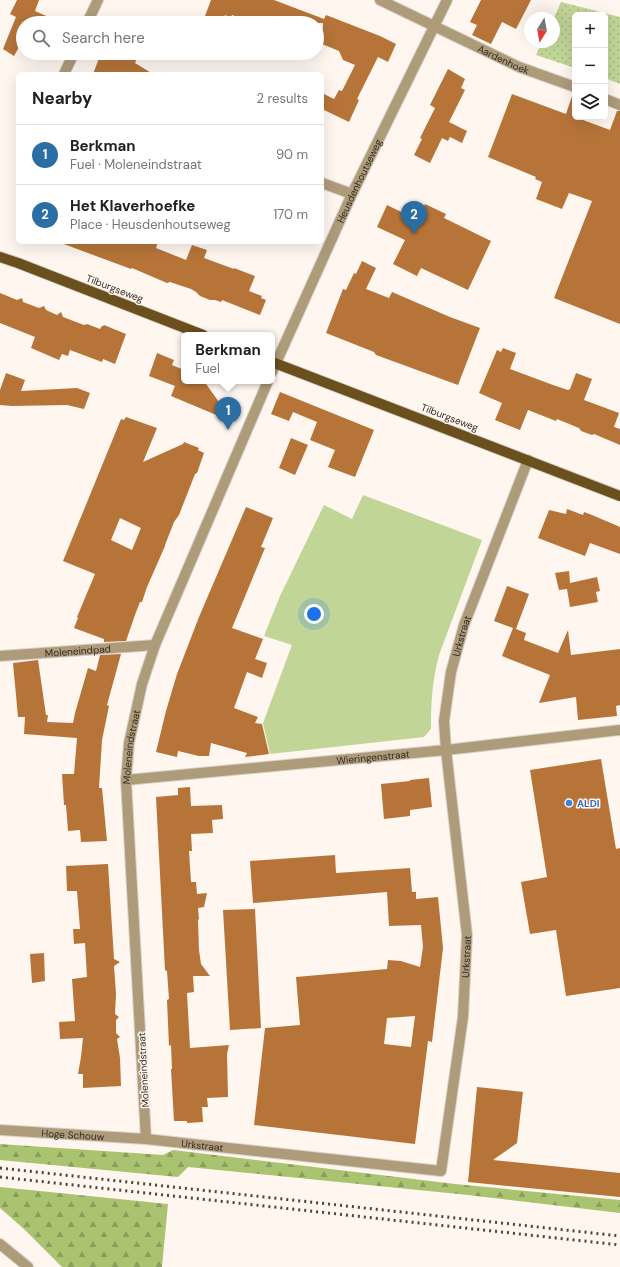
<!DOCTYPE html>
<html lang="en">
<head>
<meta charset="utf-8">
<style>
	:root { --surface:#fff; --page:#f6f6f6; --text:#202124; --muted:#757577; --line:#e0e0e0; --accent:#2a6ea3 }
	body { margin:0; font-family:"DM Sans",sans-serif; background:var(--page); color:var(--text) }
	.controls { position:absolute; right:12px; top:12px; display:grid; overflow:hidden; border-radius:6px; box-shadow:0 4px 16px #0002 }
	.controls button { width:36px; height:36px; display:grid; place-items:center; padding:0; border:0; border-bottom:1px solid var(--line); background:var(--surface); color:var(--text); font:20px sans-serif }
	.compass { position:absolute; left:524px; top:12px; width:36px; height:36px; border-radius:50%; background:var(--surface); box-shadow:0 4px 16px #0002; rotate:191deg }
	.you { position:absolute; left:314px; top:614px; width:14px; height:14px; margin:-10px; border:3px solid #fff; border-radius:50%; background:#1a73e8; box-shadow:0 0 0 6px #1a73e833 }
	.badge { display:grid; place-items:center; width:26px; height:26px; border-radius:50%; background:var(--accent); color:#fff; font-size:13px; font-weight:700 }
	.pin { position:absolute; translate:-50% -33px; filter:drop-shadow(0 1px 2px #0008) }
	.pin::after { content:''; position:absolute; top:21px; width:14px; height:12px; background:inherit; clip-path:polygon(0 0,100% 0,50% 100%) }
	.popup { position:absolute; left:181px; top:332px; width:94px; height:52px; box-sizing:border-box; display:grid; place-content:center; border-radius:6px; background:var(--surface); filter:drop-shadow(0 1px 3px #0005); font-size:13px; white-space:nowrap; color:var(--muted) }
	.popup b { font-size:15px; color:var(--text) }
	.popup::after { content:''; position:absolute; left:50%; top:100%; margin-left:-8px; border:8px solid transparent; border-top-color:var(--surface) }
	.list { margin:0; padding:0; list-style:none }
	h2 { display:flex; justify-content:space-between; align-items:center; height:52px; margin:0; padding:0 16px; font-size:17px }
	h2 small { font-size:13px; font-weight:400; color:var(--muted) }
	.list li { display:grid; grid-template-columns:26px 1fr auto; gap:12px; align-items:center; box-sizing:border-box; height:60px; padding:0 16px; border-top:1px solid var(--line) }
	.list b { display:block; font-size:15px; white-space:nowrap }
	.list p { margin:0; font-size:13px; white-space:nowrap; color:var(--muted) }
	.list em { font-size:13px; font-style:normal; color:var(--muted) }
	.icon { flex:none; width:22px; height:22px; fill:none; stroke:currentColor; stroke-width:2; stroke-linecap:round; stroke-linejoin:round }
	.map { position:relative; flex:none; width:620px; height:1267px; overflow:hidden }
	.search { position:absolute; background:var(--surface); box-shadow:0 4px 16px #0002; left:16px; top:16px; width:308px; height:44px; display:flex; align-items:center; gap:10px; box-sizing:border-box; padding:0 14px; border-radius:22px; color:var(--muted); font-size:15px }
	.panel { position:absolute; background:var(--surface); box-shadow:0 4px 16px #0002; left:16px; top:72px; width:308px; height:172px; border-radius:6px }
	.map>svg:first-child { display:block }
	.green { fill:#c1d597 }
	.forest { fill:url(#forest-firs) }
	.garden { fill:url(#garden-dots) }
	.building { fill:#b67439; fill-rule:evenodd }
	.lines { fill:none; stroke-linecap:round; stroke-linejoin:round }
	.minor-casing { stroke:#dad2cb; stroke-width:12 }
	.major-casing { stroke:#dad2cb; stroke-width:12 }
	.minor { stroke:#ad9b7a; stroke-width:10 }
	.major { stroke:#6a501c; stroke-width:10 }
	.rail { stroke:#4c443d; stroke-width:3; stroke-dasharray:2 4; stroke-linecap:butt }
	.shop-dot { fill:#3f7fe0; stroke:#fef6ef; stroke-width:1.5 }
	.labels { text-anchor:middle; stroke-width:3; stroke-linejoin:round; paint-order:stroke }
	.street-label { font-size:10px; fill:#342c25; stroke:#fef6ef }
	.shop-label { font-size:10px; font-weight:bold; fill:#366cbe; stroke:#fef6ef; text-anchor:start }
</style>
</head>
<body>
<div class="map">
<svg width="620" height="1267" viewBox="0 0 620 1267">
	<defs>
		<pattern id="forest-firs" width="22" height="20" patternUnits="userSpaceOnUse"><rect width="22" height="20" fill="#aac370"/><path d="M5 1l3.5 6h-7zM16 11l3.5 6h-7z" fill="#8b9f5c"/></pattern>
		<pattern id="garden-dots" width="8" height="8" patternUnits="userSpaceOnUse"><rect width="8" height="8" fill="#c1d597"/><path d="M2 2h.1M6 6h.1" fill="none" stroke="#a6b782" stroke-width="1.8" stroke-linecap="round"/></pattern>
	</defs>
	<rect width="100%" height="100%" fill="#fef6ef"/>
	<path class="green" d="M363 495 482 540 439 655C432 682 431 702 431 729L424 737 270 754 263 723 292 645 264 636 280 596 324 505 352 519Z"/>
	<path class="forest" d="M0 1144 163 1155 173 1150 455 1184 620 1200V1213L468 1195 188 1167 178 1177 0 1160Z
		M0 1187 168 1204 162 1267H62L24 1229 0 1208Z"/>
	<path class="garden" d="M561 2 620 17V84L605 78V15H575V68L536 55 542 42H554V18Z"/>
	<path class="building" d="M17 0H39L35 11 62 23H23V49L19 47 14 56 3 49 16 17 10 14Z
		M211 0H274L324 19 326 15 380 36 396 44 388 62 378 57 357 99 359 100 349 122 322 109V93L334 99 339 90 342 91 355 65 343 60 339 51 322 44 323 23H284L271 18 269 23H254L232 15 231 18 225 15 222 22 205 16Z
		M481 0H531L516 29 502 22 491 44 472 35 477 25 470 22Z
		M101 53H130L138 56 135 63 153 74H93Z
		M448 69 465 79 461 88 465 90 449 122 467 131 462 143 450 137 448 141 442 138 430 163 414 155 422 139 420 138 435 108 430 105Z
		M573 93H574L575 117 610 130 617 111H620V324L554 298 592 201 569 193 562 209 536 199 542 182 535 179 536 177 488 157 512 94 566 114Z
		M425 204 446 214 444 218 491 241 468 290 421 268 417 276 393 264 405 240 377 227 387 205 418 220Z
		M61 242H158L156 248 186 260 192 245 207 250 204 258 234 269V268L255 276 249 291 262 296 261 298 266 300 260 315 222 300 221 302 215 300H210L200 296 196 292 191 289 170 282 167 283 132 268 131 269 61 243Z
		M362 261 376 268 366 289 389 298 392 292 450 317 480 328 458 385 376 355 374 352 326 333 343 289 346 290 354 273 356 274Z
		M0 293 17 300 22 298 23 302 39 308 44 306 46 310 57 315 61 312 63 317 84 325 87 324 100 329 102 326H103L104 325 126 334 115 364 103 359 102 362 70 350 68 356 62 354 59 360 31 348 35 337 0 323Z
		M503 348 516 353 510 369 553 385 568 390 570 389 576 373 592 379 584 400 619 413 614 427 620 429V445L594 434 592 435 581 431 579 428 557 419 556 421 528 410 520 430 495 420 502 403 479 393 497 350 501 352Z
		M157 353 174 360 172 365 184 370V381H204L233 422 171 396 175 386 149 376Z
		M6 373 25 380 21 391 77 388 90 393 84 409 67 405 12 406 0 405V390Z
		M280 392 374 430 355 477 328 467 335 450 310 440 317 422 293 412 289 421 271 414Z
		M126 417 157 428 143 462 183 444 184 442 199 448 198 450 204 453 197 473 195 474 179 515 174 522 165 545V546L147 587 142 602H140L135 615 126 641 104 642V639L74 628 78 618 77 617 95 574 63 561 121 419 124 420ZM120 518 141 528 132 550 111 540Z
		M291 438 308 445 295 475 279 468Z
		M246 507 273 518 261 547 265 548 232 628 263 639 255 659 267 663 262 678 247 672 234 708 258 717 255 723 262 724 269 754 245 757 247 753 211 743 209 756H199L178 751 177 757 156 752 166 711 177 674 199 617Z
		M567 509 583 515 584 512 592 515 620 527V554L590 543 585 556 538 538 549 510 566 514Z
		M569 571 570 583 597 577 600 591 596 592 598 602 570 607 567 589 559 590 555 573Z
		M507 586 529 594 516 629 526 633 524 640 558 653 568 630 571 655 620 649V705L616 706 617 716 578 720 576 697 539 703 550 675 502 656 513 628 494 621Z
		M121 654 107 705 109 706 102 740 99 788H102L107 841 81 842 80 830 68 831 66 805H64L62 774H74L77 738 24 734 25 717H18L13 663 38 660 46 715H48L47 722 73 723 75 713 88 668 96 671 100 655Z
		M601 759 616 849 620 848V988L566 996 556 930 530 934 521 882 547 877 530 770Z
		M429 778 432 807 410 810V816L384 819 381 784 410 781V780Z
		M190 787 191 806 222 805 223 819 212 820 213 833 191 834 192 851H189L191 882H196L197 894 207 893 204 907 198 908 199 919 198 920 199 950 201 964 210 976H193L194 992 187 993 190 1048 229 1045 227 1054 228 1097 207 1098 208 1107H202L203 1122 187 1123V1121H174L171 1069H172L171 1045 169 1046 167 1000 169 999 167 971 165 970 156 797 178 795V788Z
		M335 855 336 873 410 868 412 892H416V899L438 897 443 948 432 1042 428 1041 415 1144 254 1125 265 1028 300 1025 296 977 387 969 388 960 401 961 420 967 423 947 421 925 389 926 387 892 253 903 250 861ZM415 1016 411 1047 384 1044 387 1018Z
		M108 864 114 959 120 962 114 966 116 994 115 1014 119 1017 116 1020V1033L120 1037 117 1039 120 1058 121 1086 83 1088V1074H78L81 1057 83 1038 60 1039 59 1022 75 1021 72 979 87 977 85 943 74 944 73 929H80L77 891H67L66 866Z
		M255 909 261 1028 230 1030 223 910Z
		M44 953 45 981 32 983 30 954Z
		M477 1087 523 1092 517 1143 493 1160 620 1173V1197L468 1182Z"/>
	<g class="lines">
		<g class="minor-casing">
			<g id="minor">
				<path id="s1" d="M380 0 519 67 575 87"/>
				<path d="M87 23 98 0"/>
				<path d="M64 74 74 53"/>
				<path d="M605 99 620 105"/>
				<path d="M322 183 352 194"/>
				<path id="s2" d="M272 372 352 194 447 0"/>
				<path id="s3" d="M0 656 155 645"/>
				<path id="s4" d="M126 780 446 750 620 730"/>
				<path id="s5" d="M0 1130 146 1139 441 1171 463 1017 467 935 446 750 444 721 451 672 464 625 528 460"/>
				<path id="s6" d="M146 1139 126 780 129 743 142 684 155 645 268 381"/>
				<path d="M0 1244 28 1267"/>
			</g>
		</g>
		<g class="major-casing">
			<path id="major" d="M0 257 18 263 203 335
				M272 362 620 496"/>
		</g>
		<use href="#minor" class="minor"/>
		<use href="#major" class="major"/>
		<path class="rail" d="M0 1168 620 1236
			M0 1177 620 1245"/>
	</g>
	<circle class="shop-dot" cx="569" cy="803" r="4"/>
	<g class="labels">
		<g class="street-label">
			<text dy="4" stroke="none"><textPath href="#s1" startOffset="137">Aardenhoek</textPath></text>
			<text dy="4" stroke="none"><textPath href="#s2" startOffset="210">Heusdenhoutseweg</textPath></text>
			<text transform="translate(115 288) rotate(21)" y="4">Tilburgseweg</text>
			<text transform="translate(450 417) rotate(21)" y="4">Tilburgseweg</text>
			<text dy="4" stroke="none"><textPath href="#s5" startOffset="983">Urkstraat</textPath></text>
			<text dy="4" stroke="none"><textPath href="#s3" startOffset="78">Moleneindpad</textPath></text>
			<text dy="4" stroke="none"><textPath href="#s6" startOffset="393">Moleneindstraat</textPath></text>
			<text dy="4" stroke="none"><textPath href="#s4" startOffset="248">Wieringenstraat</textPath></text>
			<text dy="4" stroke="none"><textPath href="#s5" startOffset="659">Urkstraat</textPath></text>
			<text transform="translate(143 1070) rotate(-93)" y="4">Moleneindstraat</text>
			<text dy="4" stroke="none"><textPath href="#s5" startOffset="73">Hoge Schouw</textPath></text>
			<text dy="4" stroke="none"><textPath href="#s5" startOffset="203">Urkstraat</textPath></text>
		</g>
		<g class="shop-label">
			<text x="577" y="807">ALDI</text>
		</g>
	</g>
</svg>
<div class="controls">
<button>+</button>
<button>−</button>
<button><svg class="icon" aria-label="layers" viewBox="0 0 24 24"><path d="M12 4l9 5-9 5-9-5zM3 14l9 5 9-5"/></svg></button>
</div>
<svg class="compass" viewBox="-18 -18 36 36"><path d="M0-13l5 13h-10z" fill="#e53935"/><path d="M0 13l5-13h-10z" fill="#757577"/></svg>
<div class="you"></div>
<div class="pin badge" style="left:228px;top:430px">1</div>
<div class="popup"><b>Berkman</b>Fuel</div>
<div class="pin badge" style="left:414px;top:234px">2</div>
<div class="search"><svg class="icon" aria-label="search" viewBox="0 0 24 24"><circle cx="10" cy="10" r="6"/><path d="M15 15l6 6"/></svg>Search here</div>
<section class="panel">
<h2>Nearby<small>2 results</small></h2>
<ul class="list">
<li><span class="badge">1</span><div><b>Berkman</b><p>Fuel · Moleneindstraat</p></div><em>90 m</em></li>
<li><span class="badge">2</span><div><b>Het Klaverhoefke</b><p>Place · Heusdenhoutseweg</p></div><em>170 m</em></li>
</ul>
</section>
</div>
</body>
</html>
